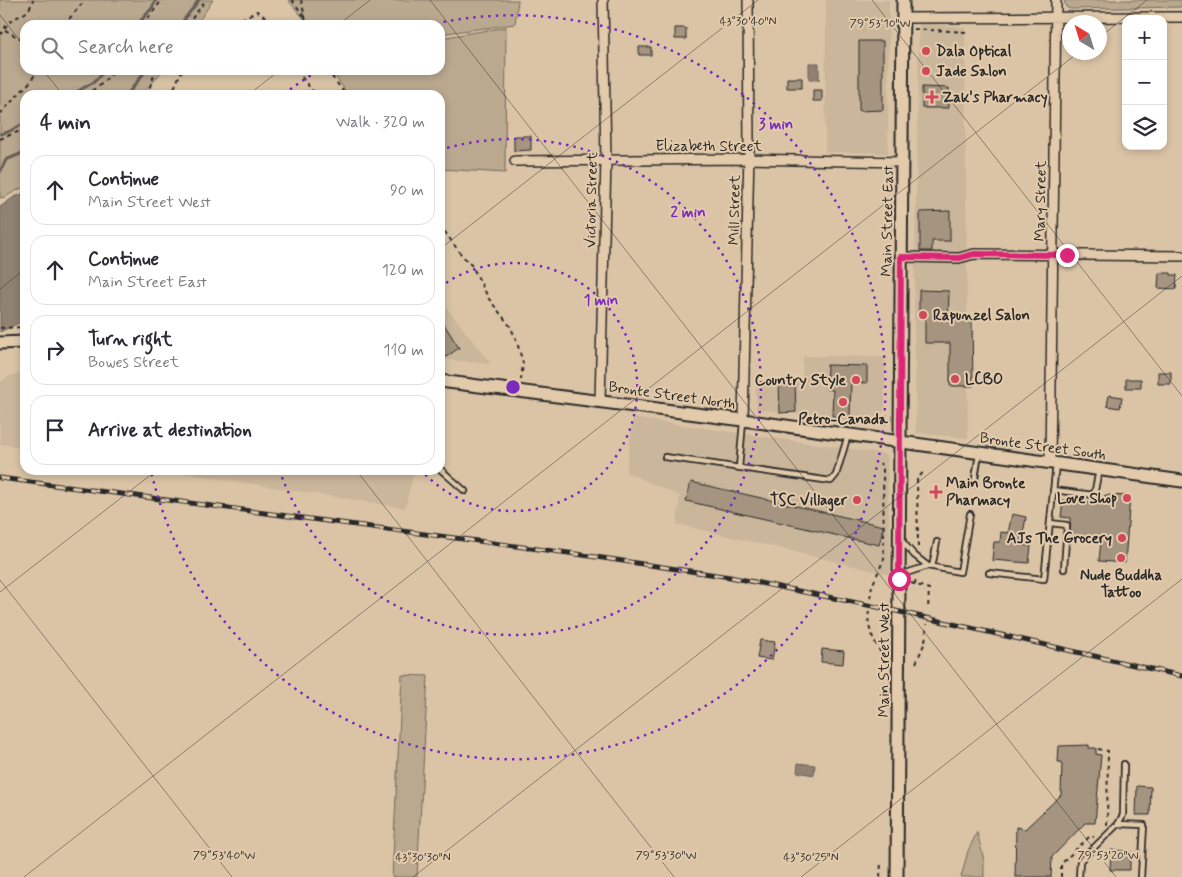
<!DOCTYPE html>
<html lang="en">
<head>
<meta charset="utf-8">
<style>
	:root { --surface:#fff; --page:#f2f2f3; --text:#2b2b33; --muted:#7c7c81; --line:#e1e1e2 }
	body { margin:0; font-family:Mynerve,sans-serif; background:var(--page); color:var(--text) }
	.controls { position:absolute; right:15px; top:15px; display:grid; overflow:hidden; border-radius:10px; box-shadow:0 2px 8px #0003 }
	.controls button { width:45px; height:45px; display:grid; place-items:center; padding:0; border:0; border-bottom:1px solid var(--line); background:var(--surface); color:var(--text); font:25px sans-serif }
	.compass { position:absolute; left:1062px; top:15px; width:45px; height:45px; border-radius:50%; background:var(--surface); box-shadow:0 2px 8px #0003; rotate:322deg }
	.stop { position:absolute; width:15px; height:15px; margin:-11px; border:4px solid #db2777; border-radius:50%; background:#fff }
	.stop.end { background:#db2777; border-color:#fff; box-shadow:0 1px 5px #0008 }
	.list { margin:0; padding:0; list-style:none }
	h2 { display:flex; justify-content:space-between; align-items:center; height:65px; margin:0; padding:0 20px; font-size:21px }
	h2 small { font-size:16px; font-weight:400; color:var(--muted) }
	.list li { display:grid; grid-template-columns:32px 1fr auto; gap:15px; align-items:center; box-sizing:border-box; height:70px; margin:0 10px 10px; padding:0 10px; border:1px solid var(--line); border-radius:15px }
	.list b { display:block; font-size:19px; white-space:nowrap }
	.list p { margin:0; font-size:16px; white-space:nowrap; color:var(--muted) }
	.list em { font-size:16px; font-style:normal; color:var(--muted) }
	.icon { flex:none; width:28px; height:28px; fill:none; stroke:currentColor; stroke-width:2; stroke-linecap:round; stroke-linejoin:round }
	.map { position:relative; flex:none; width:1182px; height:877px; overflow:hidden }
	.search { position:absolute; background:var(--surface); box-shadow:0 2px 8px #0003; left:20px; top:20px; width:425px; height:55px; display:flex; align-items:center; gap:12px; box-sizing:border-box; padding:0 18px; border-radius:15px; color:var(--muted); font-size:19px }
	.panel { position:absolute; background:var(--surface); box-shadow:0 2px 8px #0003; left:20px; top:90px; width:425px; height:385px; border-radius:15px }
	.map>svg:first-child { display:block }
	.built { fill:#cab69b }
	.green { fill:#baa88f; stroke:#726a5d }
	.water { fill:#908272; stroke:#685f56 }
	.lines { fill:none; stroke-linecap:round; stroke-linejoin:round }
	.stream { stroke:#685f56; stroke-width:3 }
	.building { fill:#a49480; stroke:#2b2b2b }
	.lane-casing { stroke:#2b2b2b; stroke-width:8 }
	.street-casing { stroke:#2b2b2b; stroke-width:12 }
	.secondary-casing { stroke:#2b2b2b; stroke-width:15 }
	.path { stroke:#2b2b2b; stroke-width:2; stroke-dasharray:4 4; stroke-linecap:butt }
	.lane { stroke:#e2caab; stroke-width:4.5 }
	.street { stroke:#e2caab; stroke-width:9 }
	.secondary { stroke:#e2caab; stroke-width:11 }
	.rail-casing { stroke:#2b2b2b; stroke-width:5 }
	.rail { stroke:#e2caab; stroke-width:3; stroke-dasharray:9; stroke-linecap:butt }
	.route { stroke:#db2777; stroke-width:6 }
	.ticks { fill:none; stroke:#2b2b2b; stroke-width:1; stroke-opacity:0.45 }
	.ring { fill:none; stroke:#7b2cbf; stroke-width:2.5; stroke-dasharray:2.5 5 }
	.poi-dot { fill:#d1495b; stroke:#e2caab; stroke-width:2 }
	.labels { text-anchor:middle; stroke-width:4; stroke-linejoin:round; paint-order:stroke }
	.poi-label { font-size:15px; font-weight:bold; fill:#2b2b2b; stroke:#e2caab; text-anchor:start }
	.street-label { font-size:15px; fill:#2b2b2b; stroke:#e2caab }
	.ticks-label { font-size:12px; text-anchor:middle; fill:#2b2b2b; stroke:#e2caab; stroke-width:4; stroke-linejoin:round; paint-order:stroke }
	.centre { fill:#7b2cbf; stroke:#e2caab; stroke-width:2.5 }
	.ring-label { font-size:15px; text-anchor:middle; font-weight:bold; fill:#7b2cbf; stroke:#e2caab; stroke-width:4; stroke-linejoin:round; paint-order:stroke }
</style>
</head>
<body>
<div class="map">
<svg width="1182" height="877" viewBox="0 0 1182 877">
	<rect width="100%" height="100%" fill="#dbc4a6"/>
	<filter id="ink" filterUnits="userSpaceOnUse"><feTurbulence type="fractalNoise" baseFrequency=".02" numOctaves="2"/><feDisplacementMap in="SourceGraphic" scale="10" xChannelSelector="R" yChannelSelector="G"/><feConvolveMatrix kernelMatrix="1 2 1 2 8 2 1 2 1" color-interpolation-filters="sRGB"/></filter>
	<g filter="url(#ink)">
		<path class="built" d="M826 0H889L888 153 825 152Z
			M919 23 965 27 968 438 916 433 914 317Z
			M440 299 491 364 440 359Z
			M803 356 885 357V407L882 413 871 423 866 424 756 409V382L802 381Z
			M25 372V448L0 444V382L9 376Z
			M633 418 887 454 891 575 677 524 680 496 626 472Z
			M164 470H414L405 508Z"/>
		<path class="green" d="M0 0H213L196 25H25V70H163L142 95H25V186L5 197 0 198Z
			M288 0H518L515 24 440 34V25H346L306 21Z
			M1182 0V7L1070 9 1066 7 1064 0Z
			M506 27 505 173 440 169V95H348L331 70H440V38Z
			M402 675 428 676 417 877H392Z
			M977 832 984 860V877H961L968 851Z"/>
		<path class="water" d="M809 63H819V80H809Z
			M25 193V320L0 332V207L14 197Z
			M798 763 815 765 814 775 797 772Z"/>
		<g class="lines">
			<path class="stream" d="M137 25 152 8 156 0
				M180 25 199 0
				M71 95 94 82 105 70
				M127 95 146 70
				M0 134 8 132 25 123
				M0 172 6 160 25 152"/>
		</g>
		<path class="building" d="M675 28H686V39H675Z
			M859 41H883V110L859 111Z
			M639 47H651V55H639Z
			M787 78H802V88H787Z
			M922 87 949 88V108H922Z
			M813 90H822V101H813Z
			M514 136H531V150L514 151Z
			M950 211V241H932V251H920V212Z
			M1159 273H1171V275H1177L1176 289 1158 288Z
			M919 290 949 291 948 320H972L973 386H950V343H925V318H919Z
			M440 318 459 348 440 361Z
			M827 365 867 366V383L851 382 850 417 832 416 833 390 826 389Z
			M1158 372H1171V384H1158Z
			M1126 379H1141V388H1126Z
			M795 382 796 412 780 413 779 383Z
			M1109 395 1122 397 1120 408 1107 406Z
			M691 482 884 526 879 545 686 501Z
			M1105 495 1130 496 1125 563 1099 561 1101 541 1070 538V518L1061 517 1063 500 1104 503Z
			M1012 514 1026 517 1021 545 1031 546 1029 563 992 560 994 542H1000L1001 532 1008 533Z
			M760 640 775 642 772 660 757 658Z
			M822 649 844 651 843 664 821 662Z
			M1089 745V748H1096V754L1101 755 1095 823H1085L1052 857 1051 877H1015L1016 827 1025 829 1061 795 1062 762H1058L1059 746Z
			M1137 786 1151 787 1150 815H1136Z
			M1111 850 1130 851V870H1110Z"/>
		<g class="lines">
			<g class="lane-casing">
				<path id="lane" d="M665 457 831 481 836 475 848 435
					M739 468 743 422
					M440 469 465 491
					M974 484 979 454
					M1053 490 1094 495 1099 470
					M1050 523 1067 525 1064 569
					M902 541 914 555 928 566 960 572 970 514
					M932 567 937 542
					M989 573 1044 579 1056 464
					M900 575 928 566
					M1118 824 1123 815 1124 764
					M1079 877 1080 861 1118 824 1144 825 1141 877"/>
			</g>
			<g class="street-casing">
				<path id="street" d="M903 18 1182 17
					M515 161 748 159 903 162
					M901 257 959 258 974 254 1182 256
					M600 401 606 160 603 0
					M743 420 749 151 748 0
					M1050 462 1056 0"/>
			</g>
			<g class="secondary-casing">
				<path id="secondary" d="M0 343 25 342
					M440 381 743 420 1182 481
					M897 877 903 0"/>
			</g>
			<path class="path" d="M292 0 304 16
				M301 0 307 25
				M64 25 85 0
				M143 25 162 0
				M187 25 206 0
				M219 25 221 23 238 21 257 11 275 25
				M914 29 967 32
				M5 30 25 41
				M0 35C3 31 6 25 10 22 20 13 28 17 33 0
				M298 70 303 79 316 95
				M327 70 346 95
				M85 95 99 86 116 70
				M147 95 156 70
				M171 95 182 70
				M0 114 30 82 38 70
				M0 139 25 129
				M440 225 460 253 472 266 489 299 510 326 516 339 523 363 521 380
				M0 328 25 327
				M918 547 917 480 924 471
				M911 583 929 589 928 610
				M915 584 916 577
				M870 598 872 586 884 559 883 469 880 463
				M869 611C866 628 874 640 882 655
				M916 663 925 642 927 624
				M1098 749 1108 751 1107 826
				M880 877 881 863
				M1061 877V864L1090 836 1094 837"/>
			<use href="#lane" class="lane"/>
			<use href="#street" class="street"/>
			<use href="#secondary" class="secondary"/>
			<g class="rail-casing">
				<path id="rail" d="M0 478 576 554 730 577 887 609 1182 676"/>
			</g>
			<use href="#rail" class="rail"/>
		</g>
	</g>
	<g class="lines" filter="url(#ink)">
		<path class="route" d="M899 579 901 257 959 258 974 254 1067 255"/>
	</g>
	<path class="ticks" d="M430 0 1116 877M872 0 1182 396M0 15 25 47M338 25 370 0M1100 37 1147 0M43 70 63 95M248 95 280 70M440 249 758 0M0 289 25 269M356 470 674 877M0 580 232 877M0 592 157 470M24 877 1079 52M413 877 1182 276M801 877 1182 579"/>
	<g class="ring">
		<path d="M440 287A124 124 0 1 1 422 471"/>
		<path d="M440 150A248 248 0 1 1 280 472"/>
		<path d="M284 94A372 372 0 0 1 316 72M429 25A372 372 0 1 1 151 471"/>
	</g>
	<g class="poi-dot">
		<circle cx="926" cy="51" r="5"/>
		<circle cx="926" cy="71" r="5"/>
		<path d="M929.5 89.5h5v5h5v5h-5v5h-5v-5h-5v-5h5z"/>
		<circle cx="923" cy="315" r="5"/>
		<circle cx="955" cy="379" r="5"/>
		<circle cx="856" cy="380" r="5"/>
		<circle cx="843" cy="402" r="5"/>
		<path d="M933.5 484.5h5v5h5v5h-5v5h-5v-5h-5v-5h5z"/>
		<circle cx="1127" cy="498" r="5"/>
		<circle cx="857" cy="500" r="5"/>
		<circle cx="1122" cy="538" r="5"/>
		<circle cx="1121" cy="558" r="5"/>
	</g>
	<g class="labels">
		<g class="poi-label">
			<text x="936" y="56">Dala Optical</text>
			<text x="936" y="76">Jade Salon</text>
			<text x="942" y="102">Zak's Pharmacy</text>
			<text x="933" y="320">Rapunzel Salon</text>
			<text x="965" y="384">LCBO</text>
			<text x="846" y="385" text-anchor="end">Country Style</text>
			<text x="843" y="424" text-anchor="middle">Petro-Canada</text>
			<text x="946" y="488">Main Bronte<tspan x="946" dy="17">Pharmacy</tspan></text>
			<text x="1117" y="503" text-anchor="end">Love Shop</text>
			<text x="847" y="505" text-anchor="end">TSC Villager</text>
			<text x="1112" y="543" text-anchor="end">AJs The Grocery</text>
			<text x="1121" y="580" text-anchor="middle">Nude Buddha<tspan x="1121" dy="17">Tattoo</tspan></text>
		</g>
		<g class="street-label">
			<text x="709" y="151">Elizabeth Street</text>
			<text transform="translate(591 200) rotate(-89)" y="5">Victoria Street</text>
			<text transform="translate(1040 201) rotate(-89)" y="5">Mary Street</text>
			<text transform="translate(734 210) rotate(-89)" y="5">Mill Street</text>
			<text transform="translate(887 221) rotate(-89)" y="5">Main Street East</text>
			<text transform="translate(672 395) rotate(8)" y="5">Bronte Street North</text>
			<text transform="translate(1043 446) rotate(8)" y="5">Bronte Street South</text>
			<text transform="translate(884 660) rotate(-90)" y="5">Main Street West</text>
		</g>
	</g>
	<g class="ticks-label">
		<text x="748" y="25">43°30'40"N</text>
		<text x="880" y="27">79°53'10"W</text>
		<text x="224" y="859">79°53'40"W</text>
		<text x="666" y="859">79°53'30"W</text>
		<text x="1108" y="859">79°53'20"W</text>
		<text x="423" y="861">43°30'30"N</text>
		<text x="811" y="861">43°30'25"N</text>
	</g>
	<circle cx="513" cy="387" r="8" class="centre"/>
	<g class="ring-label">
		<text x="776" y="129">3 min</text>
		<text x="688" y="217">2 min</text>
		<text x="601" y="305">1 min</text>
	</g>
</svg>
<div class="controls">
<button>+</button>
<button>−</button>
<button><svg class="icon" aria-label="layers" viewBox="0 0 24 24"><path d="M12 4l9 5-9 5-9-5zM3 14l9 5 9-5"/></svg></button>
</div>
<svg class="compass" viewBox="-18 -18 36 36"><path d="M0-13l5 13h-10z" fill="#e53935"/><path d="M0 13l5-13h-10z" fill="#7c7c81"/></svg>
<div class="stop" style="left:899px;top:579px"></div>
<div class="stop end" style="left:1067px;top:255px"></div>
<div class="search"><svg class="icon" aria-label="search" viewBox="0 0 24 24"><circle cx="10" cy="10" r="6"/><path d="M15 15l6 6"/></svg>Search here</div>
<section class="panel">
<h2>4 min<small>Walk · 320 m</small></h2>
<ul class="list">
<li><svg class="icon" aria-label="ahead" viewBox="0 0 24 24"><path d="M12 20V5M6 11l6-6 6 6"/></svg><div><b>Continue</b><p>Main Street West</p></div><em>90 m</em></li>
<li><svg class="icon" aria-label="ahead" viewBox="0 0 24 24"><path d="M12 20V5M6 11l6-6 6 6"/></svg><div><b>Continue</b><p>Main Street East</p></div><em>120 m</em></li>
<li><svg class="icon" aria-label="right" viewBox="0 0 24 24"><path d="M7 20v-9h11M14 6l5 5-5 5"/></svg><div><b>Turn right</b><p>Bowes Street</p></div><em>110 m</em></li>
<li><svg class="icon" aria-label="arrive" viewBox="0 0 24 24"><path d="M6 21V4h12l-3 4 3 4H6"/></svg><div><b>Arrive at destination</b></div></li>
</ul>
</section>
</div>
</body>
</html>
